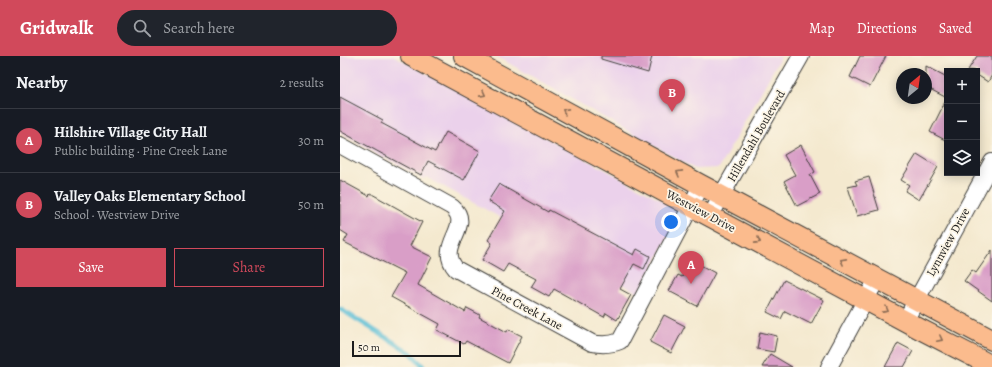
<!DOCTYPE html>
<html lang="en">
<head>
<meta charset="utf-8">
<style>
	:root { --surface:#171b24; --page:#20242c; --text:#f1f3f6; --muted:#9ea1a6; --line:#363941; --accent:#d1495b }
	body { margin:0; font-family:Alegreya,serif; background:var(--page); color:var(--text) }
	.controls { position:absolute; right:12px; top:12px; display:grid; overflow:hidden; border-radius:0px; box-shadow:0 2px 10px #0003 }
	.controls button { width:36px; height:36px; display:grid; place-items:center; padding:0; border:0; border-bottom:1px solid var(--line); background:var(--surface); color:var(--text); font:20px sans-serif }
	.compass { position:absolute; left:556px; top:12px; width:36px; height:36px; border-radius:50%; background:var(--surface); box-shadow:0 2px 10px #0003; rotate:29deg }
	.scale { position:absolute; left:12px; bottom:10px; width:109px; box-sizing:border-box; padding-left:4px; border:2px solid #1c1c1c; border-top:0; font-size:11px; line-height:14px; white-space:nowrap; color:#1c1c1c; -webkit-text-stroke:3px #fcf5e5; paint-order:stroke }
	.you { position:absolute; left:331px; top:166px; width:14px; height:14px; margin:-10px; border:3px solid #fff; border-radius:50%; background:#1a73e8; box-shadow:0 0 0 6px #1a73e833 }
	.badge { display:grid; place-items:center; width:26px; height:26px; border-radius:50%; background:var(--accent); color:#fff; font-size:13px; font-weight:700 }
	.pin { position:absolute; translate:-50% -33px; filter:drop-shadow(0 1px 2px #0008) }
	.pin::after { content:''; position:absolute; top:21px; width:14px; height:12px; background:inherit; clip-path:polygon(0 0,100% 0,50% 100%) }
	.list { margin:0; padding:0; list-style:none }
	h2 { display:flex; justify-content:space-between; align-items:center; height:52px; margin:0; padding:0 16px; font-size:17px }
	h2 small { font-size:13px; font-weight:400; color:var(--muted) }
	.list li { display:grid; grid-template-columns:26px 1fr auto; gap:12px; align-items:center; box-sizing:border-box; height:64px; padding:0 16px; border-top:1px solid var(--line) }
	.list b { display:block; font-size:15px; white-space:nowrap }
	.list p { margin:0; font-size:13px; white-space:nowrap; color:var(--muted) }
	.list em { font-size:13px; font-style:normal; color:var(--muted) }
	.actions { display:flex; gap:8px; padding:12px 16px }
	.actions a { flex:1; padding:9px 0; border:1px solid var(--accent); border-radius:0px; text-align:center; font-size:14px; color:var(--accent) }
	.actions .main { background:var(--accent); color:#fff }
	.icon { flex:none; width:22px; height:22px; fill:none; stroke:currentColor; stroke-width:2; stroke-linecap:round; stroke-linejoin:round }
	.map { position:relative; flex:none; width:652px; height:311px; overflow:hidden }
	header { display:flex; align-items:center; gap:24px; box-sizing:border-box; height:56px; padding:0 20px; background:var(--accent); color:#fff }
	header strong { font-size:19px }
	nav { display:flex; gap:22px; margin-inline-start:auto; font-size:14px }
	.search { width:280px; height:36px; background:var(--page); display:flex; align-items:center; gap:10px; box-sizing:border-box; padding:0 14px; border-radius:22px; color:var(--muted); font-size:15px }
	main { display:flex }
	aside { flex:1; background:var(--surface) }
	.map>svg:first-child { display:block }
	.built { fill:#ebd1eb }
	.lines { fill:none; stroke-linecap:round; stroke-linejoin:round }
	.stream { stroke:#57bdd5; stroke-width:4.5 }
	.building { fill:#d99ec7 }
	.minor-casing { stroke:#3c3b37; stroke-width:18 }
	.major-casing { stroke:#3c3b37; stroke-width:22 }
	.minor { stroke:#fff; stroke-width:16 }
	.major { stroke:#fbbb8d; stroke-width:20 }
	.oneway { stroke:#8c6c54 }
	.labels { text-anchor:middle; stroke-width:3.5; stroke-linejoin:round; paint-order:stroke }
	.street-label { font-size:12px; fill:#1c1c1c; stroke:#fcf5e5 }
</style>
</head>
<body>
<header>
<strong>Gridwalk</strong>
<div class="search"><svg class="icon" aria-label="search" viewBox="0 0 24 24"><circle cx="10" cy="10" r="6"/><path d="M15 15l6 6"/></svg>Search here</div>
<nav><a>Map</a><a>Directions</a><a>Saved</a></nav>
</header>
<main>
<aside>
<h2>Nearby<small>2 results</small></h2>
<ul class="list">
<li><span class="badge">A</span><div><b>Hilshire Village City Hall</b><p>Public building · Pine Creek Lane</p></div><em>30 m</em></li>
<li><span class="badge">B</span><div><b>Valley Oaks Elementary School</b><p>School · Westview Drive</p></div><em>50 m</em></li>
</ul>
<div class="actions"><a class="main">Save</a><a>Share</a></div>
</aside>
<div class="map">
<svg width="652" height="311" viewBox="0 0 652 311">
	<rect width="100%" height="100%" fill="#fcf5e5"/>
	<filter id="ink" filterUnits="userSpaceOnUse"><feTurbulence type="fractalNoise" baseFrequency=".025" numOctaves="2"/><feDisplacementMap in="SourceGraphic" scale="8" xChannelSelector="R" yChannelSelector="G"/><feConvolveMatrix kernelMatrix="1 2 1 2 8 2 1 2 1" color-interpolation-filters="sRGB"/></filter>
	<filter id="wash" filterUnits="userSpaceOnUse"><feTurbulence type="fractalNoise" baseFrequency=".012" numOctaves="4" result="noise"/><feDisplacementMap in="SourceGraphic" scale="16" xChannelSelector="R" yChannelSelector="G"/><feGaussianBlur stdDeviation="0.9" result="paint"/><feColorMatrix in="noise" values="0 0 0 0 0 0 0 0 0 0 0 0 0 0 0 0 0 1.4 0 .05"/><feComposite in="paint" operator="in"/></filter>
	<g filter="url(#wash)">
		<rect width="100%" height="100%" fill="#f4e9cf"/>
		<path class="built" d="M0 0H54L342 155 299 237 86 121 84 123 46 102 45 103 32 96 33 95 0 76Z
			M156 0H441L379 112 355 113Z"/>
		<g class="lines">
			<path class="stream" d="M0 253 71 297 84 311"/>
		</g>
		<g id="blocks">
			<path class="building" d="M261 0H312L308 17 261 3Z
				M520 0H546L530 31 510 21Z
				M637 0H652V19L648 26 637 19V15L628 14Z
				M586 10 607 21V85L590 76 607 42 586 31Z
				M0 41 43 64 41 67 95 96 106 76 140 95 124 124 88 105 81 119 0 75Z
				M461 89 475 116 470 119 480 138 457 150 444 125 455 119 444 99Z
				M577 98 598 111 579 144 565 135 569 129 561 124Z
				M529 121 539 154 517 160 508 131 517 129 515 125Z
				M0 124 29 140 30 137 82 166 70 190 92 201 78 229 125 256 127 252 140 259 139 261 167 276 168 273 182 280 168 307 126 285 124 288 97 274 100 268 51 241 65 217 4 186 8 179 0 174Z
				M159 128 208 156 209 154 294 199 297 193 310 200 304 213 294 208 280 233 291 239 277 264 266 257 264 261 214 233 209 241 191 231 196 223 168 208 163 216 142 204 152 187 148 184 165 155 148 145Z
				M652 194V245L624 225 632 214 636 217Z
				M351 204 375 217 357 250 329 235 338 219 342 221Z
				M444 224 484 244 471 268 445 255 441 263 427 256Z
				M324 259 345 270 331 297 310 286Z
				M420 276 437 280 434 296 417 293Z
				M558 287 573 295 564 311H545Z
				M430 298 452 311H422Z"/>
		</g>
	</g>
	<g filter="url(#ink)">
		<use href="#blocks" fill-opacity="0" stroke="#3c3b37" stroke-width="1"/>
		<g class="lines">
			<g class="minor-casing">
				<path id="minor" d="M0 89 112 151C135 170 95 189 116 213L252 287C262 289 270 289 280 285L351 150 361 129
					M371 160 381 140 461 0
					M565 265 652 106
					M489 311 537 223"/>
			</g>
			<g class="major-casing">
				<path id="major" d="M71 0 580 273 652 310
					M124 0 361 129 652 284"/>
			</g>
			<use href="#minor" class="minor"/>
			<use href="#major" class="major"/>
		</g>
		<defs><path id="oneway-chevron" d="M-2-3.5L2.5 0L-2 3.5" fill="none" stroke-width="1.6" stroke-linecap="round" stroke-linejoin="round"/></defs>
		<g class="oneway">
			<use href="#oneway-chevron" transform="translate(143 38) rotate(28)"/>
			<use href="#oneway-chevron" transform="translate(225 55) rotate(-151)"/>
			<use href="#oneway-chevron" transform="translate(339 117) rotate(-151)"/>
			<use href="#oneway-chevron" transform="translate(418 185) rotate(28)"/>
			<use href="#oneway-chevron" transform="translate(503 205) rotate(-152)"/>
			<use href="#oneway-chevron" transform="translate(546 254) rotate(29)"/>
			<use href="#oneway-chevron" transform="translate(600 283) rotate(27)"/>
		</g>
	</g>
	<g class="labels">
		<g class="street-label">
			<text transform="translate(416 80) rotate(-60)" y="4">Hillendahl Boulevard</text>
			<text transform="translate(361 155) rotate(28)" y="4">Westview Drive</text>
			<text transform="translate(608 186) rotate(-61)" y="4">Lynnview Drive</text>
			<text transform="translate(187 252) rotate(28)" y="4">Pine Creek Lane</text>
		</g>
	</g>
</svg>
<div class="controls">
<button>+</button>
<button>−</button>
<button><svg class="icon" aria-label="layers" viewBox="0 0 24 24"><path d="M12 4l9 5-9 5-9-5zM3 14l9 5 9-5"/></svg></button>
</div>
<svg class="compass" viewBox="-18 -18 36 36"><path d="M0-13l5 13h-10z" fill="#e53935"/><path d="M0 13l5-13h-10z" fill="#9ea1a6"/></svg>
<div class="scale">50 m</div>
<div class="you"></div>
<div class="pin badge" style="left:351px;top:228px">A</div>
<div class="pin badge" style="left:332px;top:56px">B</div>
</div>
</main>
</body>
</html>
